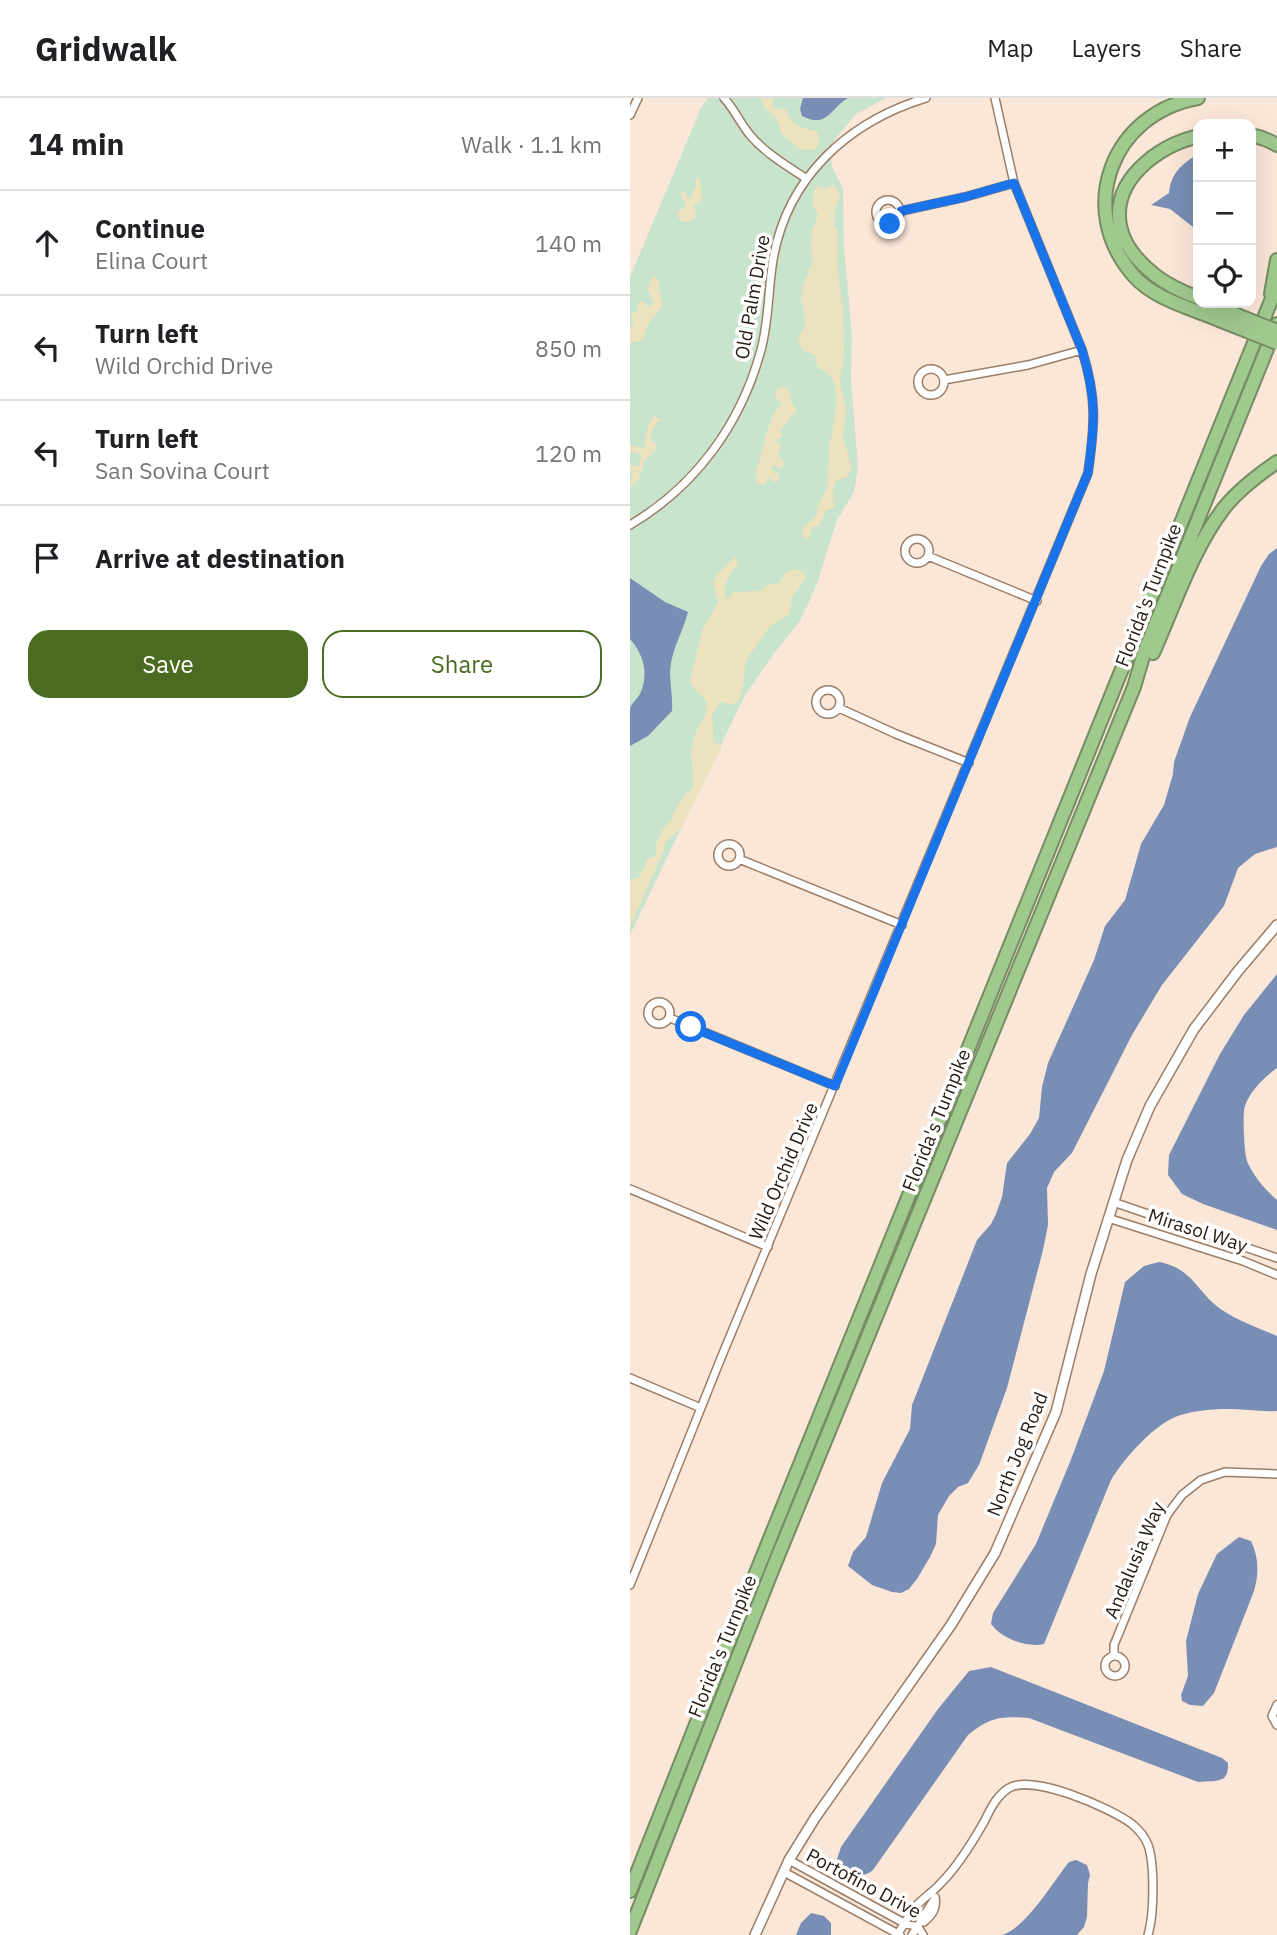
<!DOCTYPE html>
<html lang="en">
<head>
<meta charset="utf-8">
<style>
	:root { --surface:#fff; --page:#f6f6f6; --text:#202124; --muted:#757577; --line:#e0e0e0; --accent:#4b6b21 }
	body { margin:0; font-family:"IBM Plex Sans",sans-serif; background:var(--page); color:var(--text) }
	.controls { position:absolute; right:21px; top:21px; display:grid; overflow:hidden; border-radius:14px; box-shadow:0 7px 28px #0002 }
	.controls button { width:63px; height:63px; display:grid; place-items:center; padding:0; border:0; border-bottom:2px solid var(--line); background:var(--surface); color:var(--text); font:35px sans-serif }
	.stop { position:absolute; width:21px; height:21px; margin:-16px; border:5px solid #1a73e8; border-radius:50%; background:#fff }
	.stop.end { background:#1a73e8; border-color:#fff; box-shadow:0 2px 7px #0008 }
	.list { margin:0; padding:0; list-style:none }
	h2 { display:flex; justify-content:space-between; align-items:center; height:91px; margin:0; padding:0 28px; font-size:30px }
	h2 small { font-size:23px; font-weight:400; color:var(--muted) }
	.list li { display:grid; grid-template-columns:46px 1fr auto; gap:21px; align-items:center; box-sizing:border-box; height:105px; padding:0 28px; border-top:2px solid var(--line) }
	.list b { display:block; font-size:26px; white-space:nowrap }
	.list p { margin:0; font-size:23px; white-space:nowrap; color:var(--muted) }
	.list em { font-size:23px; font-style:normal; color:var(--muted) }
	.actions { display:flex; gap:14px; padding:21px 28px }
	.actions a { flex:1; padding:16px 0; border:2px solid var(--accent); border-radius:21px; text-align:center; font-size:24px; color:var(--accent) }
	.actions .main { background:var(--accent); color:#fff }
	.icon { flex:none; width:38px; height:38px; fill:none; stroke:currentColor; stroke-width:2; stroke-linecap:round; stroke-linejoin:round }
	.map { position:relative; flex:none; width:647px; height:1837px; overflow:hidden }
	header { display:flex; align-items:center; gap:42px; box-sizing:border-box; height:98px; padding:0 35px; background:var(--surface); border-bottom:2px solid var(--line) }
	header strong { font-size:33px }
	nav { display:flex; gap:38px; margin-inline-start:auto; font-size:24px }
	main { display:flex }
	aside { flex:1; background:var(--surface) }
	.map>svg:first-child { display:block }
	.green { fill:#c9e4cd }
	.sand { fill:#ece2bd }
	.water { fill:#798eb5 }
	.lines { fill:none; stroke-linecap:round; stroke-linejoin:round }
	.minor-casing { stroke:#9c7e67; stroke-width:10 }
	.tertiary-casing { stroke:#9c7e67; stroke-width:12 }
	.motorway-casing { stroke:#768c63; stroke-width:16 }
	.minor { stroke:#fff; stroke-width:7 }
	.tertiary { stroke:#fff; stroke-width:9 }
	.motorway { stroke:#a0c98e; stroke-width:12 }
	.motorway-bridge-casing { stroke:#768c63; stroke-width:16; stroke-linecap:butt }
	.motorway-bridge { stroke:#a0c98e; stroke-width:12 }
	.route { stroke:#1a73e8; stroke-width:9 }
	.labels { text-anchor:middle; stroke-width:7; stroke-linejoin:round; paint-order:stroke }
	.street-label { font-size:19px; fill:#271c12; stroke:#fff }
</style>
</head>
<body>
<header>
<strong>Gridwalk</strong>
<nav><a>Map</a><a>Layers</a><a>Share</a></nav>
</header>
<main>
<aside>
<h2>14 min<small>Walk · 1.1 km</small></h2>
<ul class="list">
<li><svg class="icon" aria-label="ahead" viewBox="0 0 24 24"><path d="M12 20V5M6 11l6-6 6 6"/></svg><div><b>Continue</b><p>Elina Court</p></div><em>140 m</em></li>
<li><svg class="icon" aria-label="left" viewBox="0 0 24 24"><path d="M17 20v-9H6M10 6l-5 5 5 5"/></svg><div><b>Turn left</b><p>Wild Orchid Drive</p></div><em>850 m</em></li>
<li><svg class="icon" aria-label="left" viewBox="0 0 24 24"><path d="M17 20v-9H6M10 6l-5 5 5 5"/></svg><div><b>Turn left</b><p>San Sovina Court</p></div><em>120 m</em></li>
<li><svg class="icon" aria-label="arrive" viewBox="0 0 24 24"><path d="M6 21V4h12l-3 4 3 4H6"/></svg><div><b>Arrive at destination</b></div></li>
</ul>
<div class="actions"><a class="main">Save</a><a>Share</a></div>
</aside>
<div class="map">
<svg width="647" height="1837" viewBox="0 0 647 1837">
	<rect width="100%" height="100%" fill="#fbe7d8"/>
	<path class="green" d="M78 0H256L226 16 199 49 202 69 213 90 214 148 222 238 221 280 228 370 224 394 207 422 187 486 170 523 142 558 114 599 0 837V179L71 10Z"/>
	<path class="sand" d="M131 0H144L142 9 156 12C161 27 173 31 187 33L189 46 185 52H170L152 36 146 20 134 9Z
		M70 80 72 97 70 106 65 105 63 107 66 114 65 120 58 124 52 123 48 119 47 113 54 110 56 107 50 94 54 93 58 100H61L66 87 65 80Z
		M202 87 207 91 210 97 204 114V126L208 136 207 168 213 212 214 255 210 284 216 310 213 339 222 370 217 379 205 383 203 391 204 410 196 412 190 427 182 430 178 442 173 439 172 430 186 419C187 400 203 393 197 371 202 362 198 354 200 345 204 328 212 289 198 275 195 272 191 272 188 270L185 257 173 252 167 241 176 227 171 200 173 187 183 162 181 151 182 133 188 117 183 107 184 92 188 89 197 90Z
		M22 178 29 182V192L33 206C24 221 16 224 14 241L0 245V230L4 226 1 215 9 214 7 208 10 203 15 204 19 209 24 205 18 192Z
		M155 289 160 294 161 304 167 312 151 331 152 340 145 342 151 348 148 357 153 362V368L150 370 142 367V372L148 376 149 381 144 384 138 379 135 386 128 387 125 380 136 337 143 316 151 307C149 300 141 299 148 290Z
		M24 318 30 321 22 332 20 342 26 346V351L14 363 9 382 0 389 3 377 0 373V367L8 369 12 357 0 353V347L14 351 18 327Z
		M106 459 108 467C97 477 93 486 96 501L99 500 104 494 131 493 137 487 149 485 156 475 164 471 174 474 176 480 161 501 160 516 140 528 116 562 112 595 108 604 100 607 91 604 82 617 84 646 89 645 92 649 51 730 36 743 33 754 0 829V782L9 779 15 768V763L25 758 27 755 25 748 32 732 42 722C43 709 55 697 64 688L61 653 66 634 76 615V602L63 590 60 583 73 531 88 504 83 484 86 477Z"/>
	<path class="water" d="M173 0H218C200 10 198 31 172 18L170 11Z
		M568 56V131L563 129 540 111 521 107 539 95C541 75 552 66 568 56Z
		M647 450V749L625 756 608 770 594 808 532 887 502 937 442 1055 424 1074 417 1090 418 1127 413 1152 377 1290 349 1367 338 1385 328 1389 319 1398 308 1417 306 1446 300 1459 287 1481 279 1491 271 1495 262 1494 242 1487 218 1468 223 1454 236 1439 252 1385 280 1331 282 1307 347 1142 361 1126 366 1116 372 1099 377 1065 400 1036 409 1020 412 989 418 965 464 862 475 828 495 802 511 746 534 707 543 676 544 664 560 619 631 468 639 456Z
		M0 480 35 504 58 514C53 534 41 552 40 574 40 587 43 600 42 613L18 638 0 648C0 640 0 617 0 610 2 605 7 601 10 596 19 576 14 557 0 541Z
		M647 876V970C634 979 616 997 614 1013 613 1022 614 1054 617 1063 622 1076 636 1093 647 1102V1132L573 1106 552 1096 538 1077 539 1057 590 956 614 917Z
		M529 1164C563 1170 567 1195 592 1212 608 1223 629 1230 647 1238V1313C630 1314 614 1311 597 1311 581 1311 558 1313 543 1320 520 1331 495 1360 481 1382L414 1546C396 1550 371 1540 361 1526L363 1515 406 1446 440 1364 474 1273 495 1184 514 1168Z
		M609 1439 621 1443C629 1460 629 1475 624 1493L584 1595 573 1608 560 1607 552 1603 551 1597 558 1578 556 1543 568 1496 587 1456Z
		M361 1569 592 1660 598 1665C599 1687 585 1682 568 1684L399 1620C371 1618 360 1619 338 1637L243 1772C232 1781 223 1777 211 1771L207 1761 211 1749 308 1611 339 1573Z
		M446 1762 457 1767 460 1777 458 1785 457 1819 454 1829 447 1837H372C396 1830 423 1784 439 1764Z
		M181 1815 194 1818 201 1825V1837H166L171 1825Z"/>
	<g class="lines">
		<g class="minor-casing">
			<path id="minor" d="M94 0C105 12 110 25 120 37 135 55 157 68 177 81
				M0 17 8 0
				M246 114a12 12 0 1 1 24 0a12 12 0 1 1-24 0Z
				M271 113 335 99 384 85
				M288 284a13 13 0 1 1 26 0a13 13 0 1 1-26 0Z
				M314 282 398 267 452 252
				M0 427C66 388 111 326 131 252 139 223 138 192 143 162 157 79 218 24 296 0
				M275 453a12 12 0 1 1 24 0a12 12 0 1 1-24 0Z
				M298 458 407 503
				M186 604a12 12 0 1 1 24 0a12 12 0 1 1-24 0Z
				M209 610 266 636 339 665
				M88 757a11 11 0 1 1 22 0a11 11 0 1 1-22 0Z
				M109 761 272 827
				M18 915a11 11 0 1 1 22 0a11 11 0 1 1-22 0Z
				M40 920 205 988
				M0 1091 138 1149
				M483 1104 647 1160
				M478 1120 613 1163 647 1177
				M0 1280 71 1310
				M0 1487 91 1260 458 375C465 325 467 301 452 252L384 85 365 0
				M484 1557V1547L537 1417 552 1397 571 1382 595 1374 647 1376
				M475 1568a10 10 0 1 1 20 0a10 10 0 1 1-20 0Z
				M647 1607 642 1618 647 1627
				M159 1762 274 1825 288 1829 293 1837
				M154 1774 270 1837
				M294 1824C303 1816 307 1810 305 1799
				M267 1837C273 1828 278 1819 284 1810 292 1801 303 1794 311 1785 328 1768 342 1745 354 1724 360 1712 366 1698 379 1690 403 1676 481 1710 502 1726 509 1732 515 1739 518 1747 525 1767 524 1817 518 1837
				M282 1837 305 1800"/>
		</g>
		<g class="tertiary-casing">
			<path id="tertiary" d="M125 1837 159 1762 185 1720 321 1527 365 1455 426 1314 461 1176 497 1062 520 1008 564 931 608 873 647 827"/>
		</g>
		<g class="motorway-casing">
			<path id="motorway" d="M568 0C482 15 445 111 504 178 524 201 561 210 589 222
				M641 196 647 162
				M568 200C553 194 539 188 526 178 421 97 564 0 647 47
				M578 205 592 211
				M523 555C544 508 563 450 594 410 609 391 628 377 647 364
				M0 1793 128 1470 647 188
				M0 1833 141 1475 504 589 514 555 647 226"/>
		</g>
		<use href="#minor" class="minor"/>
		<use href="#tertiary" class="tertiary"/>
		<use href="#motorway" class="motorway"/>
		<g class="motorway-bridge-casing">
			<path id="motorway-bridge" d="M592 211 647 233
				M589 222 647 245"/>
		</g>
		<use href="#motorway-bridge" class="motorway-bridge"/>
	</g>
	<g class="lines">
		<path class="route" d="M61 929 205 988 458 375C465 325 467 301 452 252L384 85 335 99 271 113 268 122 260 126"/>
	</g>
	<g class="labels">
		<g class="street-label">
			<text transform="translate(122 199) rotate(-80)" y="7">Old Palm Drive</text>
			<text transform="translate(518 497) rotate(-69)" y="7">Florida's Turnpike</text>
			<text transform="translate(306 1022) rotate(-68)" y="7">Florida's Turnpike</text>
			<text transform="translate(153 1073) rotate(-67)" y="7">Wild Orchid Drive</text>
			<text transform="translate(568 1132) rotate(18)" y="7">Mirasol Way</text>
			<text transform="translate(387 1356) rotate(-68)" y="7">North Jog Road</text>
			<text transform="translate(504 1462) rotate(-67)" y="7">Andalusia Way</text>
			<text transform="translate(92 1548) rotate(-68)" y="7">Florida's Turnpike</text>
			<text transform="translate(234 1785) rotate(28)" y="7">Portofino Drive</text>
		</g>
	</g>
</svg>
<div class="controls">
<button>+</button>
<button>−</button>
<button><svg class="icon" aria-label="locate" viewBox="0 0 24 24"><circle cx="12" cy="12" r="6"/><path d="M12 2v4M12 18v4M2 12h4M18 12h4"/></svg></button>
</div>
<div class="stop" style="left:61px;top:929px"></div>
<div class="stop end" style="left:260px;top:126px"></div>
</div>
</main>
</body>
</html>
